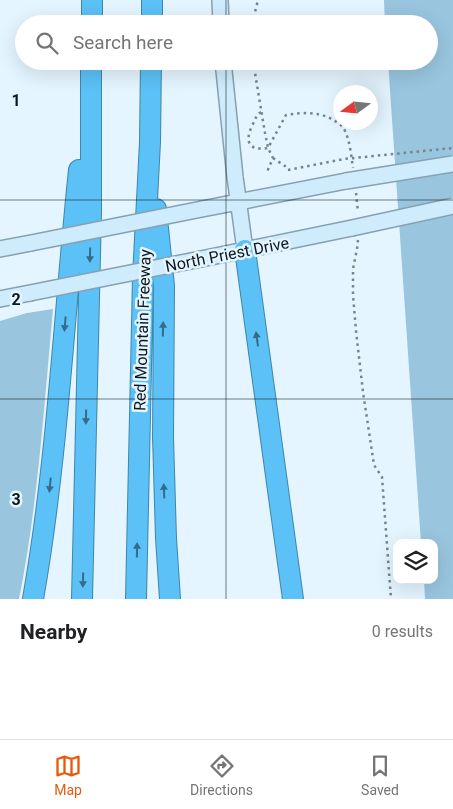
<!DOCTYPE html>
<html lang="en">
<head>
<meta charset="utf-8">
<style>
	:root { --surface:#fff; --page:#f6f6f6; --text:#202124; --muted:#757577; --line:#e0e0e0; --accent:#ea580c }
	body { margin:0; font-family:Roboto,sans-serif; background:var(--page); color:var(--text) }
	.controls { position:absolute; right:15px; bottom:15px; display:grid; overflow:hidden; border-radius:10px; box-shadow:0 5px 20px #0002 }
	.controls button { width:45px; height:45px; display:grid; place-items:center; padding:0; border:0; border-bottom:1px solid var(--line); background:var(--surface); color:var(--text); font:25px sans-serif }
	.compass { position:absolute; left:333px; top:85px; width:45px; height:45px; border-radius:50%; background:var(--surface); box-shadow:0 5px 20px #0002; rotate:255deg }
	.list { margin:0; padding:0; list-style:none }
	h2 { display:flex; justify-content:space-between; align-items:center; height:65px; margin:0; padding:0 20px; font-size:21px }
	h2 small { font-size:16px; font-weight:400; color:var(--muted) }
	.icon { flex:none; width:28px; height:28px; fill:none; stroke:currentColor; stroke-width:2; stroke-linecap:round; stroke-linejoin:round }
	.map { position:relative; flex:none; width:453px; height:599px; overflow:hidden }
	.search { position:absolute; background:var(--surface); box-shadow:0 5px 20px #0002; left:15px; right:15px; top:15px; height:55px; display:flex; align-items:center; gap:12px; box-sizing:border-box; padding:0 18px; border-radius:28px; color:var(--muted); font-size:19px }
	.sheet { height:140px; background:var(--surface) }
	nav { display:flex; justify-content:space-around; align-items:center; box-sizing:border-box; height:70px; border-top:1px solid var(--line); background:var(--surface); font-size:14px; color:var(--muted) }
	nav a { display:grid; justify-items:center; gap:2px }
	nav .on { color:var(--accent) }
	.map>svg:first-child { display:block }
	.green { fill:#99c5df }
	.lines { fill:none; stroke-linecap:round; stroke-linejoin:round }
	.secondary-casing { stroke:#87a1b1; stroke-width:18 }
	.highway-casing { stroke:#4086aa; stroke-width:22 }
	.path { stroke:#76848c; stroke-width:2.5; stroke-dasharray:2.5 4; stroke-linecap:butt }
	.secondary { stroke:#ceecfc; stroke-width:15 }
	.highway { stroke:#5bc1f6; stroke-width:20 }
	.secondary-bridge-casing { stroke:#87a1b1; stroke-width:18; stroke-linecap:butt }
	.path-bridge { stroke:#76848c; stroke-width:2.5; stroke-dasharray:2.5 4; stroke-linecap:butt }
	.secondary-bridge { stroke:#ceecfc; stroke-width:15 }
	.oneway { fill:#346c8a }
	.grid { fill:none; stroke:#0d171d; stroke-width:1; stroke-opacity:0.55 }
	.labels { text-anchor:middle; stroke-width:5; stroke-linejoin:round; paint-order:stroke }
	.street-label { font-size:16px; fill:#0d171d; stroke:#e4f5ff }
	.grid-label { font-size:16px; text-anchor:middle; font-weight:bold; fill:#0d171d; stroke:#e4f5ff; stroke-width:5; stroke-linejoin:round; paint-order:stroke }
</style>
</head>
<body>
<div class="map">
<svg width="453" height="599" viewBox="0 0 453 599">
	<rect width="100%" height="100%" fill="#e4f5ff"/>
	<path class="green" d="M384 0H453V599H425L424 580H434V543H421L388 61H429V24H385Z
		M53 309C44 406 38 504 19 599H0V321L27 313Z"/>
	<g class="lines">
		<g class="secondary-casing">
			<path id="secondary" d="M220 0 221 24
				M223 61 235 177 245 250
				M202 209 346 181
				M0 249 31 243
				M201 259 352 228
				M0 299 30 293"/>
		</g>
		<g class="highway-casing">
			<path id="highway" d="M92 24V0
				M152 24V0
				M156 209 164 286 163 437 166 538 170 599
				M245 250 293 599
				M33 599C58 457 64 313 79 170
				M82 599 91 212V61
				M136 599 143 277 150 142 151 61"/>
		</g>
		<path class="path" d="M252 24 258 0
			M253 61 265 133 268 148 273 158 266 174
			M261 112C256 115 255 120 252 126 244 143 250 151 268 148L286 115C305 112 323 111 339 124 341 125 343 127 344 129 350 140 351 155 353 168
			M273 158 285 166 288 170
			M356 193 358 212
			M358 240 357 249 353 269V295L356 331 363 392 374 465 382 477 391 599"/>
		<use href="#secondary" class="secondary"/>
		<use href="#highway" class="highway"/>
		<g class="secondary-bridge-casing">
			<path id="secondary-bridge" d="M346 181 453 164
				M352 228 453 206
				M31 243 202 209
				M30 293 201 259"/>
		</g>
		<path class="path-bridge" d="M288 170 344 159 453 148"/>
		<use href="#secondary-bridge" class="secondary-bridge"/>
	</g>
	<defs><path id="oneway-solid" d="M-6-.8H1V-3.2L6.5 0L1 3.2V.8H-6Z" transform="scale(1.25)"/></defs>
	<g class="oneway">
		<use href="#oneway-solid" transform="translate(90 255) rotate(91)"/>
		<use href="#oneway-solid" transform="translate(65 324) rotate(95)"/>
		<use href="#oneway-solid" transform="translate(163 329) rotate(-89)"/>
		<use href="#oneway-solid" transform="translate(257 339) rotate(-98)"/>
		<use href="#oneway-solid" transform="translate(86 417) rotate(91)"/>
		<use href="#oneway-solid" transform="translate(50 485) rotate(96)"/>
		<use href="#oneway-solid" transform="translate(164 491) rotate(-92)"/>
		<use href="#oneway-solid" transform="translate(137 550) rotate(-89)"/>
		<use href="#oneway-solid" transform="translate(83 580) rotate(91)"/>
	</g>
	<path class="grid" d="M226 0V24M226 61V599M0 200H453M0 399H453"/>
	<g class="labels">
		<g class="street-label">
			<text transform="translate(227 254) rotate(-11)" y="6">North Priest Drive</text>
			<text transform="translate(142 330) rotate(-88)" y="6">Red Mountain Freeway</text>
		</g>
	</g>
	<g class="grid-label">
		<text x="16" y="106">1</text>
		<text x="16" y="305">2</text>
		<text x="16" y="505">3</text>
	</g>
</svg>
<div class="controls">
<button><svg class="icon" aria-label="layers" viewBox="0 0 24 24"><path d="M12 4l9 5-9 5-9-5zM3 14l9 5 9-5"/></svg></button>
</div>
<svg class="compass" viewBox="-18 -18 36 36"><path d="M0-13l5 13h-10z" fill="#e53935"/><path d="M0 13l5-13h-10z" fill="#757577"/></svg>
<div class="search"><svg class="icon" aria-label="search" viewBox="0 0 24 24"><circle cx="10" cy="10" r="6"/><path d="M15 15l6 6"/></svg>Search here</div>
</div>
<section class="sheet">
<h2>Nearby<small>0 results</small></h2>
<ul class="list">
</ul>
</section>
<nav>
<a class="on"><svg class="icon" aria-label="map" viewBox="0 0 24 24"><path d="M3 6l6-2 6 2 6-2v14l-6 2-6-2-6 2zM9 4v14M15 6v14"/></svg>Map</a>
<a><svg class="icon" aria-label="directions" viewBox="0 0 24 24"><path d="M12 3l9 9-9 9-9-9zM9 14v-3h6M13 9l2 2-2 2"/></svg>Directions</a>
<a><svg class="icon" aria-label="saved" viewBox="0 0 24 24"><path d="M7 4h10v16l-5-4-5 4z"/></svg>Saved</a>
</nav>
</body>
</html>
